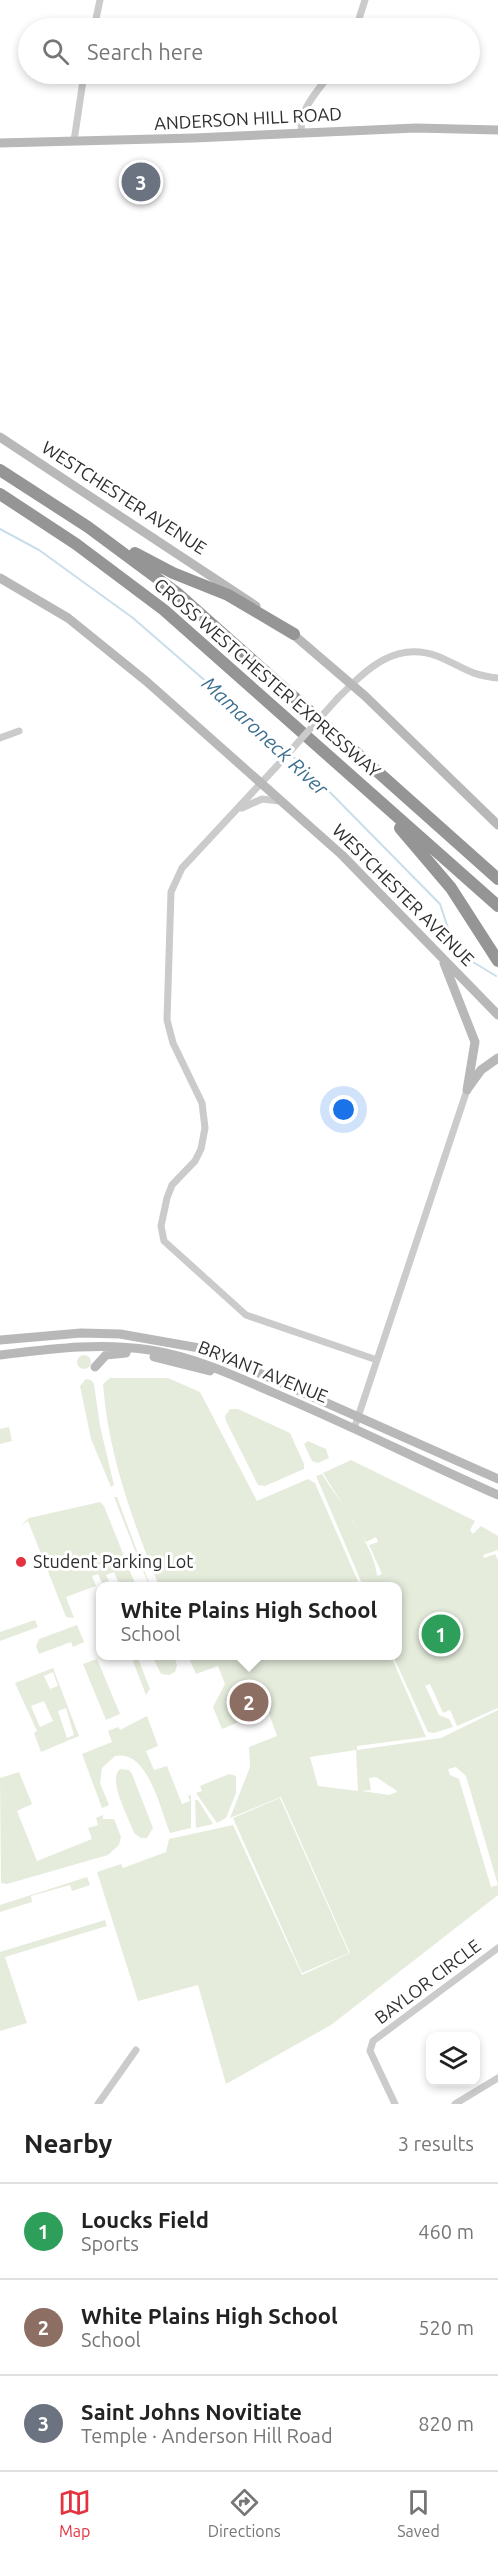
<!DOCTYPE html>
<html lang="en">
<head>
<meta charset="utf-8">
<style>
	:root { --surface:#fff; --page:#f6f6f6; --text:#222; --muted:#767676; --line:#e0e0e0; --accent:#e33340 }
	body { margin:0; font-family:Ubuntu,sans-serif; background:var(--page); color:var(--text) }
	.controls { position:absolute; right:18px; bottom:18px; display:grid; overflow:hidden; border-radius:12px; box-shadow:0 3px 9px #0003 }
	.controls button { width:54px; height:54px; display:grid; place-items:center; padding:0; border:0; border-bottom:2px solid var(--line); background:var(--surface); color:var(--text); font:30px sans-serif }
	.you { position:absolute; left:344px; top:1110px; width:21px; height:21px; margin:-15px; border:4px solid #fff; border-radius:50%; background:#1a73e8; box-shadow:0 0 0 9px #1a73e833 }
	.badge { display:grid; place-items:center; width:39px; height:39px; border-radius:50%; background:var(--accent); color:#fff; font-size:20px; font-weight:700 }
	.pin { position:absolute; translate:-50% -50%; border:3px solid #fff; box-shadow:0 2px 6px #0006 }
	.popup { position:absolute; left:96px; top:1582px; width:306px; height:78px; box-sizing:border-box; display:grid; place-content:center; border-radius:12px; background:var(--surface); filter:drop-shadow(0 2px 4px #0005); font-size:20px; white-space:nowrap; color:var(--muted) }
	.popup b { font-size:22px; color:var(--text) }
	.popup::after { content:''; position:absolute; left:50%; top:100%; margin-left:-12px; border:12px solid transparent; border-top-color:var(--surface) }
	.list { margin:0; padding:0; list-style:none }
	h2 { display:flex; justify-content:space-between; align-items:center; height:78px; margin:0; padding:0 24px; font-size:26px }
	h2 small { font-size:20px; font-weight:400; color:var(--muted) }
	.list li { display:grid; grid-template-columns:39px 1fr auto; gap:18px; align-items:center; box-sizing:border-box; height:96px; padding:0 24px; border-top:2px solid var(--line) }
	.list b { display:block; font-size:22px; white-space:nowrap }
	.list p { margin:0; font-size:20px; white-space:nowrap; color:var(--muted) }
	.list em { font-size:20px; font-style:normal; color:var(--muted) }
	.icon { flex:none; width:33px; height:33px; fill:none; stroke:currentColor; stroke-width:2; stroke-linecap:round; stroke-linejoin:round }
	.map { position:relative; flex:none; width:498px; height:2104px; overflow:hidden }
	.search { position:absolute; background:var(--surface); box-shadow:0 3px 9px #0003; left:18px; right:18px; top:18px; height:66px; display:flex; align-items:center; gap:15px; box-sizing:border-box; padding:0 21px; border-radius:33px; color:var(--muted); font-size:22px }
	.sheet { height:366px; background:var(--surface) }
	nav { display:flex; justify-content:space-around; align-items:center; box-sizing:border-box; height:84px; border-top:2px solid var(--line); background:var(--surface); font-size:16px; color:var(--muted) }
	nav a { display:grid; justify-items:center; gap:3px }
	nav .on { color:var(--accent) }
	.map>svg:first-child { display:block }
	.green { fill:#e5ecdc; fill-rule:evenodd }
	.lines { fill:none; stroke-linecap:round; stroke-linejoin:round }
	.stream { stroke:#c9deeb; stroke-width:2 }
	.minor { stroke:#cbcbcb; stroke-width:7 }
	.secondary { stroke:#b8b8b8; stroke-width:9 }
	.motorway { stroke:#959595; stroke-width:12 }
	.minor-bridge { stroke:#cbcbcb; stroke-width:7 }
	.poi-dot { fill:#e33340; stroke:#fff; stroke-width:2 }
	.labels { text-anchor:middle; stroke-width:6; stroke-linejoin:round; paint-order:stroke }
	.street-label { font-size:18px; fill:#2e2e2e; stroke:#fff }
	.poi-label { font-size:18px; fill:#2e2e2e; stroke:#fff; text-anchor:start }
	.water-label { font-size:20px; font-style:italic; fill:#3d7090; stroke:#fff }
</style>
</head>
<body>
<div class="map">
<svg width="498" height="2104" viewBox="0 0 498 2104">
	<rect width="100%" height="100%" fill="#fff"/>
	<path class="green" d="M77 1362a7 7 0 1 1 14 0a7 7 0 1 1-14 0Z
		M110 1378H168L200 1392 257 1501 308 1479 315 1483 360 1586H159C133 1522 108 1454 103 1384Z
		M86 1379 91 1380 94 1384 100 1426 114 1485 111 1487 91 1439 80 1386Z
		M230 1409H238L290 1433 304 1464V1469L265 1486 258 1485 226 1421 225 1416Z
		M9 1427 12 1441 0 1444V1429Z
		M308 1441 326 1449 329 1458 318 1463 312 1461 304 1444Z
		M351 1460 475 1521 470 1530 473 1534 481 1526 498 1536V1550L483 1555 484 1558 495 1554 498 1560V1708L457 1726 450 1710 443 1713 430 1684 425 1686 424 1683 439 1715 449 1719 453 1727 434 1733 428 1732 393 1656H398V1586H363L316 1476 322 1474C338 1500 375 1546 377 1576L382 1574 369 1545 378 1542 376 1537 366 1542 323 1473Z
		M114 1497H117L150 1586H149Z
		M100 1502 104 1506 136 1586H120L114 1572 106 1575 109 1581 102 1583 98 1574 92 1576 96 1586 66 1597 74 1618 66 1617 28 1521 20 1526 29 1518Z
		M35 1620 38 1627 0 1641V1632Z
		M77 1625 84 1642 73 1647 71 1642 39 1654 36 1646 39 1639Z
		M131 1656H137L150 1689 146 1695Z
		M152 1656H174L177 1665 175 1672 169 1675 161 1674Z
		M188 1656H391L426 1737 357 1746V1750L441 1738 498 1710V1885L466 1776 456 1767 448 1769 450 1775 459 1779 491 1887 498 1885V1895L331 2025 226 2084 198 1985 138 2001 97 1872 121 1864 123 1868 166 1852 169 1839 233 1825 302 1975 350 1953 281 1797 230 1818 250 1767 249 1747 277 1736 262 1695 233 1706 239 1722 222 1729 213 1707 225 1684 218 1666 196 1674ZM356 1750 358 1791 318 1786 310 1757ZM376 1777 397 1791V1792L389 1795 362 1791 371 1790 369 1778Z
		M97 1659 120 1714 106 1720 83 1664Z
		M53 1668 79 1736 41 1752 34 1733 37 1731 15 1683ZM53 1672 58 1686 50 1689 44 1676ZM44 1701 53 1721 40 1727 31 1706ZM66 1708 74 1735 67 1738 58 1711Z
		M147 1716 158 1746 146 1751 154 1770 167 1766 182 1804 190 1801 188 1796 191 1795V1828L170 1833C160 1809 148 1749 115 1756L102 1768 100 1783 109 1805 102 1808 82 1754 112 1742 108 1731 118 1727 120 1730Z
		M120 1769 129 1770 132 1774 153 1828 147 1838H141L134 1833C129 1818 107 1780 120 1769Z
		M19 1772 32 1804 17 1811 37 1861 92 1839 88 1828 98 1825 96 1818 103 1815V1819H114L121 1837 119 1845 108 1855 7 1884 1 1883 0 1778Z
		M229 1774 236 1776V1793L226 1818 217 1823 196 1793 202 1791 200 1786Z
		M280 1798 349 1953 302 1973 233 1818Z
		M195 1800H198L213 1824 196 1828Z
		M87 1877 90 1885 72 1891 70 1885 31 1896 32 1902 0 1912V1905Z
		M105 1920 107 1926 5 1957 27 2023 0 2031V1952Z"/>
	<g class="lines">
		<path class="stream" d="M0 529 39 550 133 618 309 771 440 904 449 931 468 959 496 976"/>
		<path class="minor" d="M94 28 100 0
			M356 28 365 0
			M302 133C297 111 318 91 330 74
			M74 141 84 74
			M337 699C365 671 394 640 437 656 462 666 468 675 498 678
			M0 738 19 731
			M276 767 182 868 171 892 167 1020 173 1043 202 1103 205 1128 201 1149 195 1161 172 1185 167 1198 161 1226 164 1241 246 1315 377 1360
			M242 808 262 799 280 801
			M354 1429 467 1090
			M98 2104 136 2050
			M395 2104 370 2051 373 2041 498 1948
			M455 2104 498 2078"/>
		<path class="secondary" d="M0 143 194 138 416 128 498 130
			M0 437 256 606
			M0 578 68 618 146 681 342 855 498 1015
			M288 630 365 696 498 825
			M444 963 475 1042 467 1090
			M468 1088 481 1070 498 1058
			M0 1340 81 1333 120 1334 205 1349 498 1479
			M0 1355C50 1349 100 1342 150 1350 194 1357 233 1375 274 1393 350 1425 423 1462 498 1495
			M154 1357 210 1371
			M95 1367 106 1355 126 1353"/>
		<path class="motorway" d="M0 470 88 527 177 593 498 879
			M0 494 76 544 164 610 498 906
			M135 553 173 573 228 595 294 634
			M400 828 451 888 498 961"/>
		<path class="minor-bridge" d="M276 767 337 699"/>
	</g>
	<circle class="poi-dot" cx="21" cy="1562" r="6"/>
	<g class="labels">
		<g class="street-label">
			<text transform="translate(248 119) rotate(-3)" y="6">ANDERSON HILL ROAD</text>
			<text transform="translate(124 498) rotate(33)" y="6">WESTCHESTER AVENUE</text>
			<text transform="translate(267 678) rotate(41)" y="6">CROSS WESTCHESTER EXPRESSWAY</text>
			<text transform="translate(403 895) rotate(45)" y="6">WESTCHESTER AVENUE</text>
			<text transform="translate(263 1372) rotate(22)" y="6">BRYANT AVENUE</text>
			<text transform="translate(428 1982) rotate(-37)" y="6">BAYLOR CIRCLE</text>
		</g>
		<g class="poi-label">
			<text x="33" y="1568">Student Parking Lot</text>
		</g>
		<g class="water-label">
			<text transform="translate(265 736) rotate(43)" y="7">Mamaroneck River</text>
		</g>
	</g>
</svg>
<div class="controls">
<button><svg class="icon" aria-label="layers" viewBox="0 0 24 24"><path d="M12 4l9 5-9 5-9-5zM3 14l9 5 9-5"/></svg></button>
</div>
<div class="you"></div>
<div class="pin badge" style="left:441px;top:1634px;background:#2e9e5b">1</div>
<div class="pin badge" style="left:249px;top:1702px;background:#8d6e63">2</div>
<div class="popup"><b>White Plains High School</b>School</div>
<div class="pin badge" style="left:141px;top:182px;background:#6b7280">3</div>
<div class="search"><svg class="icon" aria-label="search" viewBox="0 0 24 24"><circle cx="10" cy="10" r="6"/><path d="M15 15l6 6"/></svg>Search here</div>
</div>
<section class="sheet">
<h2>Nearby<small>3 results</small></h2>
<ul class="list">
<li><span class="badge" style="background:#2e9e5b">1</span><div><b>Loucks Field</b><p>Sports</p></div><em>460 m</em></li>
<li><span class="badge" style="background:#8d6e63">2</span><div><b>White Plains High School</b><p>School</p></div><em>520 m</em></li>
<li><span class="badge" style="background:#6b7280">3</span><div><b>Saint Johns Novitiate</b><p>Temple · Anderson Hill Road</p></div><em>820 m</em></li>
</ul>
</section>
<nav>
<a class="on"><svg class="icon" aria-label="map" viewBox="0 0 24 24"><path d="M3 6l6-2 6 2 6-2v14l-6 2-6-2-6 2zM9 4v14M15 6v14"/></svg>Map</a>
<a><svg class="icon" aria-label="directions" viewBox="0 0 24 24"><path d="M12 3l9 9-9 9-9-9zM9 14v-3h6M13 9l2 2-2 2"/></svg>Directions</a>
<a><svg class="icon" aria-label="saved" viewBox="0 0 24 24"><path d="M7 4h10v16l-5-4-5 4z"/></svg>Saved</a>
</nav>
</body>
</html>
